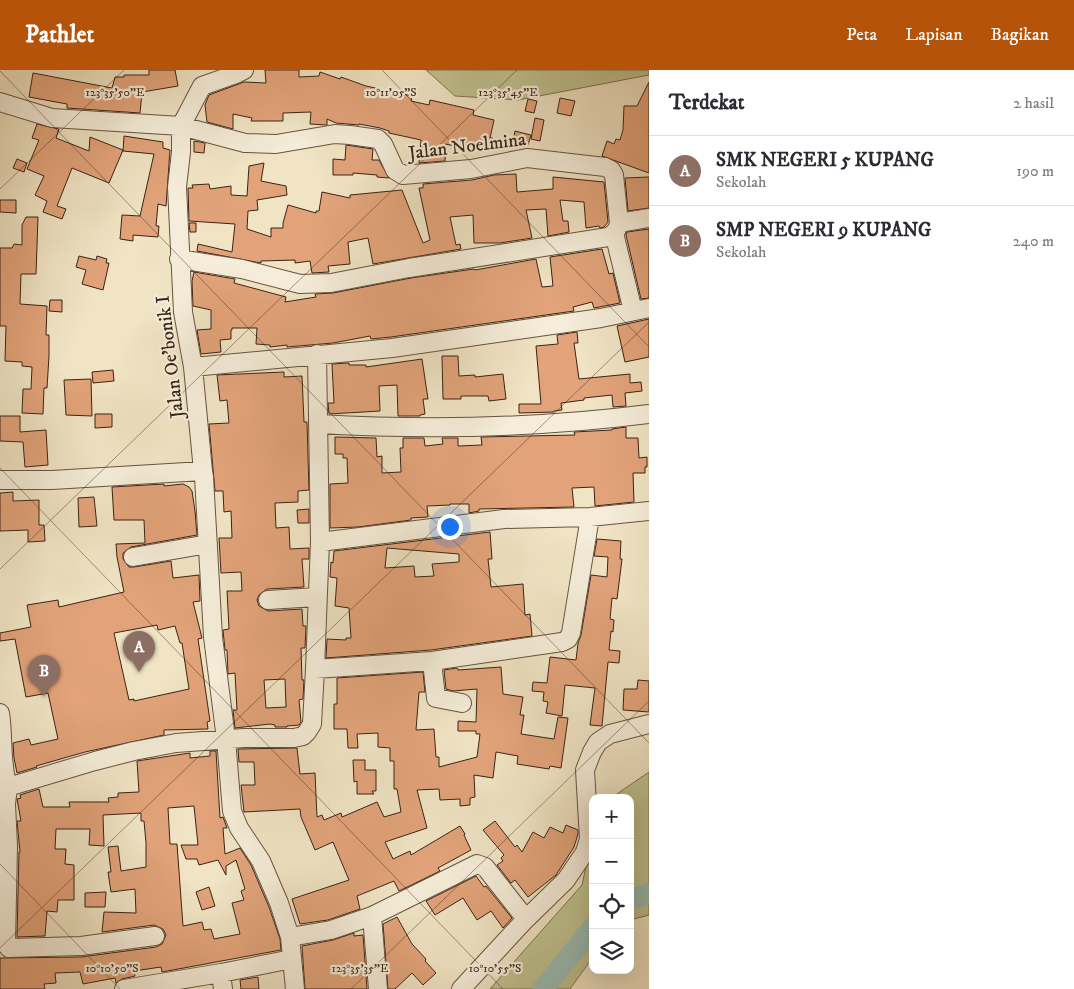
<!DOCTYPE html>
<html lang="id">
<head>
<meta charset="utf-8">
<style>
	:root { --surface:#fff; --page:#f2f2f3; --text:#2b2b33; --muted:#7c7c81; --line:#e1e1e2; --accent:#b45309 }
	body { margin:0; font-family:"IM FELL DW Pica",serif; background:var(--page); color:var(--text) }
	.controls { position:absolute; right:15px; bottom:15px; display:grid; overflow:hidden; border-radius:10px; box-shadow:0 5px 20px #0002 }
	.controls button { width:45px; height:45px; display:grid; place-items:center; padding:0; border:0; border-bottom:1px solid var(--line); background:var(--surface); color:var(--text); font:25px sans-serif }
	.you { position:absolute; left:449px; top:456px; width:18px; height:18px; margin:-12px; border:4px solid #fff; border-radius:50%; background:#1a73e8; box-shadow:0 0 0 8px #1a73e833 }
	.badge { display:grid; place-items:center; width:32px; height:32px; border-radius:50%; background:var(--accent); color:#fff; font-size:16px; font-weight:700 }
	.pin { position:absolute; translate:-50% -41px; filter:drop-shadow(0 1px 2px #0008) }
	.pin::after { content:''; position:absolute; top:26px; width:18px; height:15px; background:inherit; clip-path:polygon(0 0,100% 0,50% 100%) }
	.list { margin:0; padding:0; list-style:none }
	h2 { display:flex; justify-content:space-between; align-items:center; height:65px; margin:0; padding:0 20px; font-size:21px }
	h2 small { font-size:16px; font-weight:400; color:var(--muted) }
	.list li { display:grid; grid-template-columns:32px 1fr auto; gap:15px; align-items:center; box-sizing:border-box; height:70px; padding:0 20px; border-top:1px solid var(--line) }
	.list b { display:block; font-size:19px; white-space:nowrap }
	.list p { margin:0; font-size:16px; white-space:nowrap; color:var(--muted) }
	.list em { font-size:16px; font-style:normal; color:var(--muted) }
	.icon { flex:none; width:28px; height:28px; fill:none; stroke:currentColor; stroke-width:2; stroke-linecap:round; stroke-linejoin:round }
	.map { position:relative; flex:none; width:649px; height:919px; overflow:hidden }
	header { display:flex; align-items:center; gap:30px; box-sizing:border-box; height:70px; padding:0 25px; background:var(--accent); color:#fff }
	header strong { font-size:24px }
	nav { display:flex; gap:28px; margin-inline-start:auto; font-size:18px }
	main { display:flex }
	aside { flex:1; background:var(--surface) }
	.map>svg:first-child { display:block }
	.green { fill:#c0c290; stroke:#7e7252 }
	.lines { fill:none; stroke-linecap:round; stroke-linejoin:round }
	.river { stroke:#9abeb5; stroke-width:21 }
	.building { fill:#e2a37a; stroke:#3b2314; fill-rule:evenodd }
	.minor-casing { stroke:#685340; stroke-width:20 }
	.minor { stroke:#f5edd9; stroke-width:18 }
	.ticks { fill:none; stroke:#3b2314; stroke-width:1; stroke-opacity:0.45 }
	.labels { text-anchor:middle; stroke-width:4.5; stroke-linejoin:round; paint-order:stroke }
	.street-label { font-size:19px; fill:#3b2314; stroke:#f5edd9 }
	.ticks-label { font-size:12px; text-anchor:middle; fill:#3b2314; stroke:#f5edd9; stroke-width:4.5; stroke-linejoin:round; paint-order:stroke }
</style>
</head>
<body>
<header>
<strong>Pathlet</strong>
<nav><a>Peta</a><a>Lapisan</a><a>Bagikan</a></nav>
</header>
<main>
<div class="map">
<svg width="649" height="919" viewBox="0 0 649 919">
	<rect width="100%" height="100%" fill="#f0e4c4"/>
	<filter id="stains"><feTurbulence type="fractalNoise" baseFrequency=".004" numOctaves="4"/><feColorMatrix values="0 0 0 0 .2 0 0 0 0 .09 0 0 0 0 .02 0 0 0 .5 -.17"/></filter>
	<radialGradient id="worn" r=".72"><stop offset=".6" stop-color="#630" stop-opacity="0"/><stop offset="1" stop-color="#630" stop-opacity=".3"/></radialGradient>
	<path class="green" d="M426 0H649V5L518 30 455 26Z
		M649 702V845L630 850V728H611Z
		M593 763V887L570 919H490L582 815Z"/>
	<g class="lines">
		<path class="river" d="M630 830 649 823
			M543 919 593 857"/>
	</g>
	<path class="building" d="M149 0H175L178 16 142 22 140 43 67 38V34L29 27 33 3 112 18 115 7H124V5H149Z
		M265 0H299V7L319 6 320 2 340 9 341 7 366 16 412 26 411 31 429 35 430 30 474 40 473 45 494 50 490 68H493L490 78 475 75 474 81 446 74 445 91 419 93 421 70 389 63V61L380 58 359 54V55L336 53 327 49V55L310 54 311 42 283 43V51H251L252 48 233 44V59L207 52 205 35 209 25 244 12 266 13Z
		M649 12V103L602 86 607 71 614 74 616 69 620 70 623 60 624 36H637Z
		M560 28 575 31 571 46 557 43Z
		M528 29 537 31 534 43 525 41Z
		M535 48 544 50 540 71 531 69Z
		M37 54 59 59 56 68 89 81 90 67 123 80 109 113 72 98 57 136 66 139 62 149 43 142 47 131 35 125 44 106 27 99 39 70 32 68Z
		M515 61 531 65 528 75 513 71Z
		M124 66 163 72V78L170 80 166 136 158 134 156 156H159L158 167 133 165V171L120 169 122 145 140 146 154 84 123 81Z
		M194 71 205 73 204 83 194 82Z
		M346 75 373 79 372 90H379L389 108 377 107V105L353 103V105H333V89L345 90Z
		M17 89 27 93 24 102 13 98Z
		M264 93 261 111 286 116 287 125 257 130 258 140 248 141 247 159 271 167V158H283V153L288 135 316 143V141H319L322 122 350 128V125L402 120 423 173 430 170 419 118H423V114L472 110 494 105 516 104 517 122 553 119V107L604 112 608 152 604 157 600 158 599 156 586 158 584 132 560 130 563 151H568L569 162 548 166 546 139 526 140 532 168 500 173H474L473 145 450 147 456 175 460 174 461 179 373 194 368 168 348 172 350 194 328 196 329 202 312 203 310 191 295 193V190L261 191V193L197 181 198 174 232 182 235 154 189 151 188 118H193L192 115 209 114 210 119 231 116V125L247 126 249 96Z
		M649 107V138L628 141 625 108Z
		M0 130H16V143L0 142Z
		M26 147H38L36 204H21L20 234 47 236 46 265H49V286L47 318H44L43 344 22 343 23 319H31L32 297 22 296V292L5 291 6 256H0V178H12L14 174 22 175V155Z
		M189 153H196V162H190Z
		M649 159V228L641 229 626 165 627 162Z
		M602 179 609 204 613 203 620 233 594 238 592 232 573 237 574 241 391 267 371 269 370 266 333 273 287 277V275L270 277V275L256 274 257 258H232V260H231V269L220 270 221 282 201 284 197 260 211 259V240L193 236 192 211 194 202 235 209 234 213 286 227 285 232 316 227 315 224 333 223 411 208 474 199 475 200 536 189 542 217 553 216 550 187Z
		M79 186 96 190 97 186 107 189 106 193H109L103 220 82 214 86 200 76 197Z
		M50 230H62V242L49 241Z
		M649 249V287L625 292 617 256Z
		M577 262 578 273H574L579 309 630 304V313L641 312 642 321 625 323 626 336 613 337 612 325 584 328V330L561 333 562 340 554 341V342L519 343V334H541L536 276 558 274 557 265Z
		M442 286H458L459 306 475 305V307L503 304 506 329 489 331 488 326H461V329H443Z
		M422 289 428 329H423L425 344 420 345V346H398L397 315 379 316 380 341 329 344 328 333H334L332 294 349 293V295H366V297Z
		M113 300 114 311 93 313 92 302Z
		M284 302V307L302 306 304 352H307L309 420 298 421V432L275 433 276 458 289 457 290 479 309 478V489H302L304 517 267 519 259 525 257 530 259 536 268 541 302 539 303 556H306L305 578H301L302 610H304L303 629 299 630 301 652 299 655 287 656V657H275V655L270 654 235 658 233 640H237L235 603 228 604 227 580H225L223 560 229 559 227 521H242L241 502 221 503 219 468H232L231 441 224 442 223 421H215L209 354 229 353 227 330 220 331 217 305ZM285 609 286 637 266 638 264 610Z
		M91 309 92 346 66 345 64 310Z
		M95 344H112V357L95 358Z
		M0 346H20V362L46 360 48 395 25 397 23 372 0 371Z
		M626 357V368H638L639 388 647 387V397H645V403H633L634 432 595 436 594 417 572 418 574 437 479 439V441L469 443V434H450V435L427 436 428 447 411 448V450L358 457 330 458V414L348 413 347 388H343V384H335V367L376 368 377 387 382 386V403L401 402 400 378H403V368H424L425 376 443 374 442 368H458V376L482 375 481 367 575 365 574 362 612 360V359Z
		M164 414V416L183 414 189 417 192 421 195 441 197 465 131 477 123 483V489L129 497H134L171 491 173 508 199 505 200 531 193 532 202 568 198 569 210 651 207 652 208 659 164 660V665L85 682 36 696 37 697 17 703 14 688 13 673 29 669 31 675 58 669 48 623 26 627 15 569 0 571V563L31 557 27 535 58 530 59 537 124 522 117 487 116 474 145 473 144 450H114L112 417ZM157 555 158 560 175 556 180 573H182L189 619 134 631V629L129 630 114 563Z
		M13 422V431L39 430V455H44L45 471 28 472V460L0 461V423Z
		M94 427 97 456 79 457 78 428Z
		M309 439V453H298L297 440Z
		M490 462 492 489H488L491 517 523 514 525 545 530 544 532 566 431 580 326 588 327 569 346 570V568H351L349 538 335 536 337 508 330 507 331 492 333 493 334 481ZM387 478 459 484V492L432 494 434 506 415 507 414 496 385 498Z
		M597 469 621 471 620 489H622L617 529 612 528 610 549 614 550 613 562 611 561 609 580 620 581 619 593 608 592 602 656 590 655 595 618 565 615 562 646 546 643 548 632 543 631 544 622 532 621 533 612 547 613 550 587 576 590 578 573 581 565 591 505 607 507 608 487 594 486Z
		M501 597 503 624 523 627 520 645H524L521 664 554 669 558 647 568 648 561 698 550 696 549 699 517 694 518 686 496 682 493 708 474 705 475 727 470 728V735L460 736V729L440 730 439 719 417 720 427 758 385 772 393 789 410 781 411 785 460 756 465 764 464 765 471 780 438 798 440 801 399 821 394 811 357 826 360 839 328 850 300 854 292 829 349 810 333 772 315 780 301 747 300 739 244 742 241 715H255L254 692H239L238 679 297 678 300 704 315 703 317 747 322 745 324 750 341 743 342 747 377 732 384 747 401 742 397 719H394V691H390V678L378 677V663L357 664 358 678H348L347 659H334V634H337V608L423 602 425 622H419L416 660 434 659 436 687H439V697L477 687 480 664H476V661H458V651L476 652 477 619 453 621 446 619 444 600 457 598 458 600Z
		M638 610 649 611V642L623 640 624 619H637Z
		M210 681H216L220 748 223 747 227 758H223L225 784 240 778 251 795 269 837 280 869 281 880 162 902 161 897 134 901 135 906 122 909 116 913 115 908 83 914 80 902 55 903 56 913 44 914 45 919H0V888L81 887 156 877 162 874 166 865 163 859 154 855 102 862 104 842 136 843 135 819 111 822 108 802H111L108 777 118 776 121 801 146 797V773L144 751H141V743L103 745 104 776 89 775 90 759H56L55 779H66L65 794 74 795V830H58L57 842 47 841 45 866 17 867 19 782H20L17 751H21L17 729 21 728 20 725 39 719 43 737H70L69 732H109L108 728 118 727V723L139 722 137 691 190 683V688L210 686ZM194 736 198 775H181L186 789H197L199 795 218 790 226 805V796L236 790 245 819 241 821 244 830 232 833 240 864 214 869 211 859 204 860 202 852 183 856 177 774H170L168 738Z
		M353 690H365V700H376V721H372L374 724H357V711L354 712Z
		M495 751 515 777 517 775 522 782 533 762 544 768 550 757 563 763 566 755 578 760V764L574 777 556 805 528 827 515 810 511 813 497 795 503 791 501 788 504 785 483 760Z
		M476 806 484 817 486 816 512 848 503 858 491 841 477 850 463 828 435 845 426 831Z
		M209 817 215 836 202 840 196 822Z
		M106 822 105 837H85V823Z
		M397 847 412 874 426 889 425 891 436 903 423 915 412 903 395 919H388L383 854Z
		M354 863V866L363 865 367 919H305L302 876 333 870Z
		M258 907 259 919H241L240 910Z"/>
	<g class="lines">
		<g class="minor-casing">
			<path id="minor" d="M0 32 52 48 181 56 245 73 276 74 335 64 350 65 378 69 383 74 395 100 403 105 471 99 527 88 605 97 611 100 614 105 619 153
				M614 163 633 241
				M179 189 242 199 300 214 331 213 409 198 608 167C615 163 617 161 619 153L649 148
				M317 284 320 472 315 599 432 591 562 572 568 569 571 563 590 447
				M193 297 392 278 601 248 649 238
				M319 354C428 360 540 358 649 344
				M203 401 204 407 213 567 226 669 232 741 239 758 261 791 279 833 290 867 295 919
				M0 410H52L203 401 193 297 183 242 177 117 181 82V56L202 16 236 4 244 0
				M320 472 504 449 590 447 649 441
				M133 487 208 474
				M268 530 317 527
				M432 591 436 628 462 633
				M0 643C4 668 0 692 8 717
				M372 846 378 919
				M155 866 81 876 9 878 6 874 8 776 6 734 8 717 95 691 134 681 176 673 244 668H294L303 666 307 662 312 654 315 599
				M290 867 331 860 372 846 477 794 485 797 526 849
				M221 903 223 919
				M124 919 221 903 292 889
				M461 919 526 849 566 810 585 782 589 769 585 700 592 682 598 672 610 664 649 654"/>
		</g>
		<use href="#minor" class="minor"/>
	</g>
	<path class="ticks" d="M382 0 649 277M0 1 649 673M0 119 124 0M0 398 503 919M0 499 517 0M0 794 120 919M0 878 649 252M351 919 649 631"/>
	<g class="labels">
		<g class="street-label">
			<text transform="translate(467 75) rotate(-7)" y="7">Jalan Noelmina</text>
			<text transform="translate(169 287) rotate(-97)" y="7">Jalan Oe'bonik I</text>
		</g>
	</g>
	<g class="ticks-label">
		<text x="115" y="26">123°35'50"E</text>
		<text x="508" y="26">123°35'45"E</text>
		<text x="391" y="26">10°11'05"S</text>
		<text x="112" y="902">10°10'50"S</text>
		<text x="495" y="902">10°10'55"S</text>
		<text x="360" y="902">123°35'35"E</text>
	</g>
	<rect width="100%" height="100%" filter="url(#stains)"/>
	<rect width="100%" height="100%" fill="url(#worn)"/>
</svg>
<div class="controls">
<button>+</button>
<button>−</button>
<button><svg class="icon" aria-label="locate" viewBox="0 0 24 24"><circle cx="12" cy="12" r="6"/><path d="M12 2v4M12 18v4M2 12h4M18 12h4"/></svg></button>
<button><svg class="icon" aria-label="layers" viewBox="0 0 24 24"><path d="M12 4l9 5-9 5-9-5zM3 14l9 5 9-5"/></svg></button>
</div>
<div class="you"></div>
<div class="pin badge" style="left:139px;top:602px;background:#8d6e63">A</div>
<div class="pin badge" style="left:44px;top:626px;background:#8d6e63">B</div>
</div>
<aside>
<h2>Terdekat<small>2 hasil</small></h2>
<ul class="list">
<li><span class="badge" style="background:#8d6e63">A</span><div><b>SMK NEGERI 5 KUPANG</b><p>Sekolah</p></div><em>190 m</em></li>
<li><span class="badge" style="background:#8d6e63">B</span><div><b>SMP NEGERI 9 KUPANG</b><p>Sekolah</p></div><em>240 m</em></li>
</ul>
</aside>
</main>
</body>
</html>
